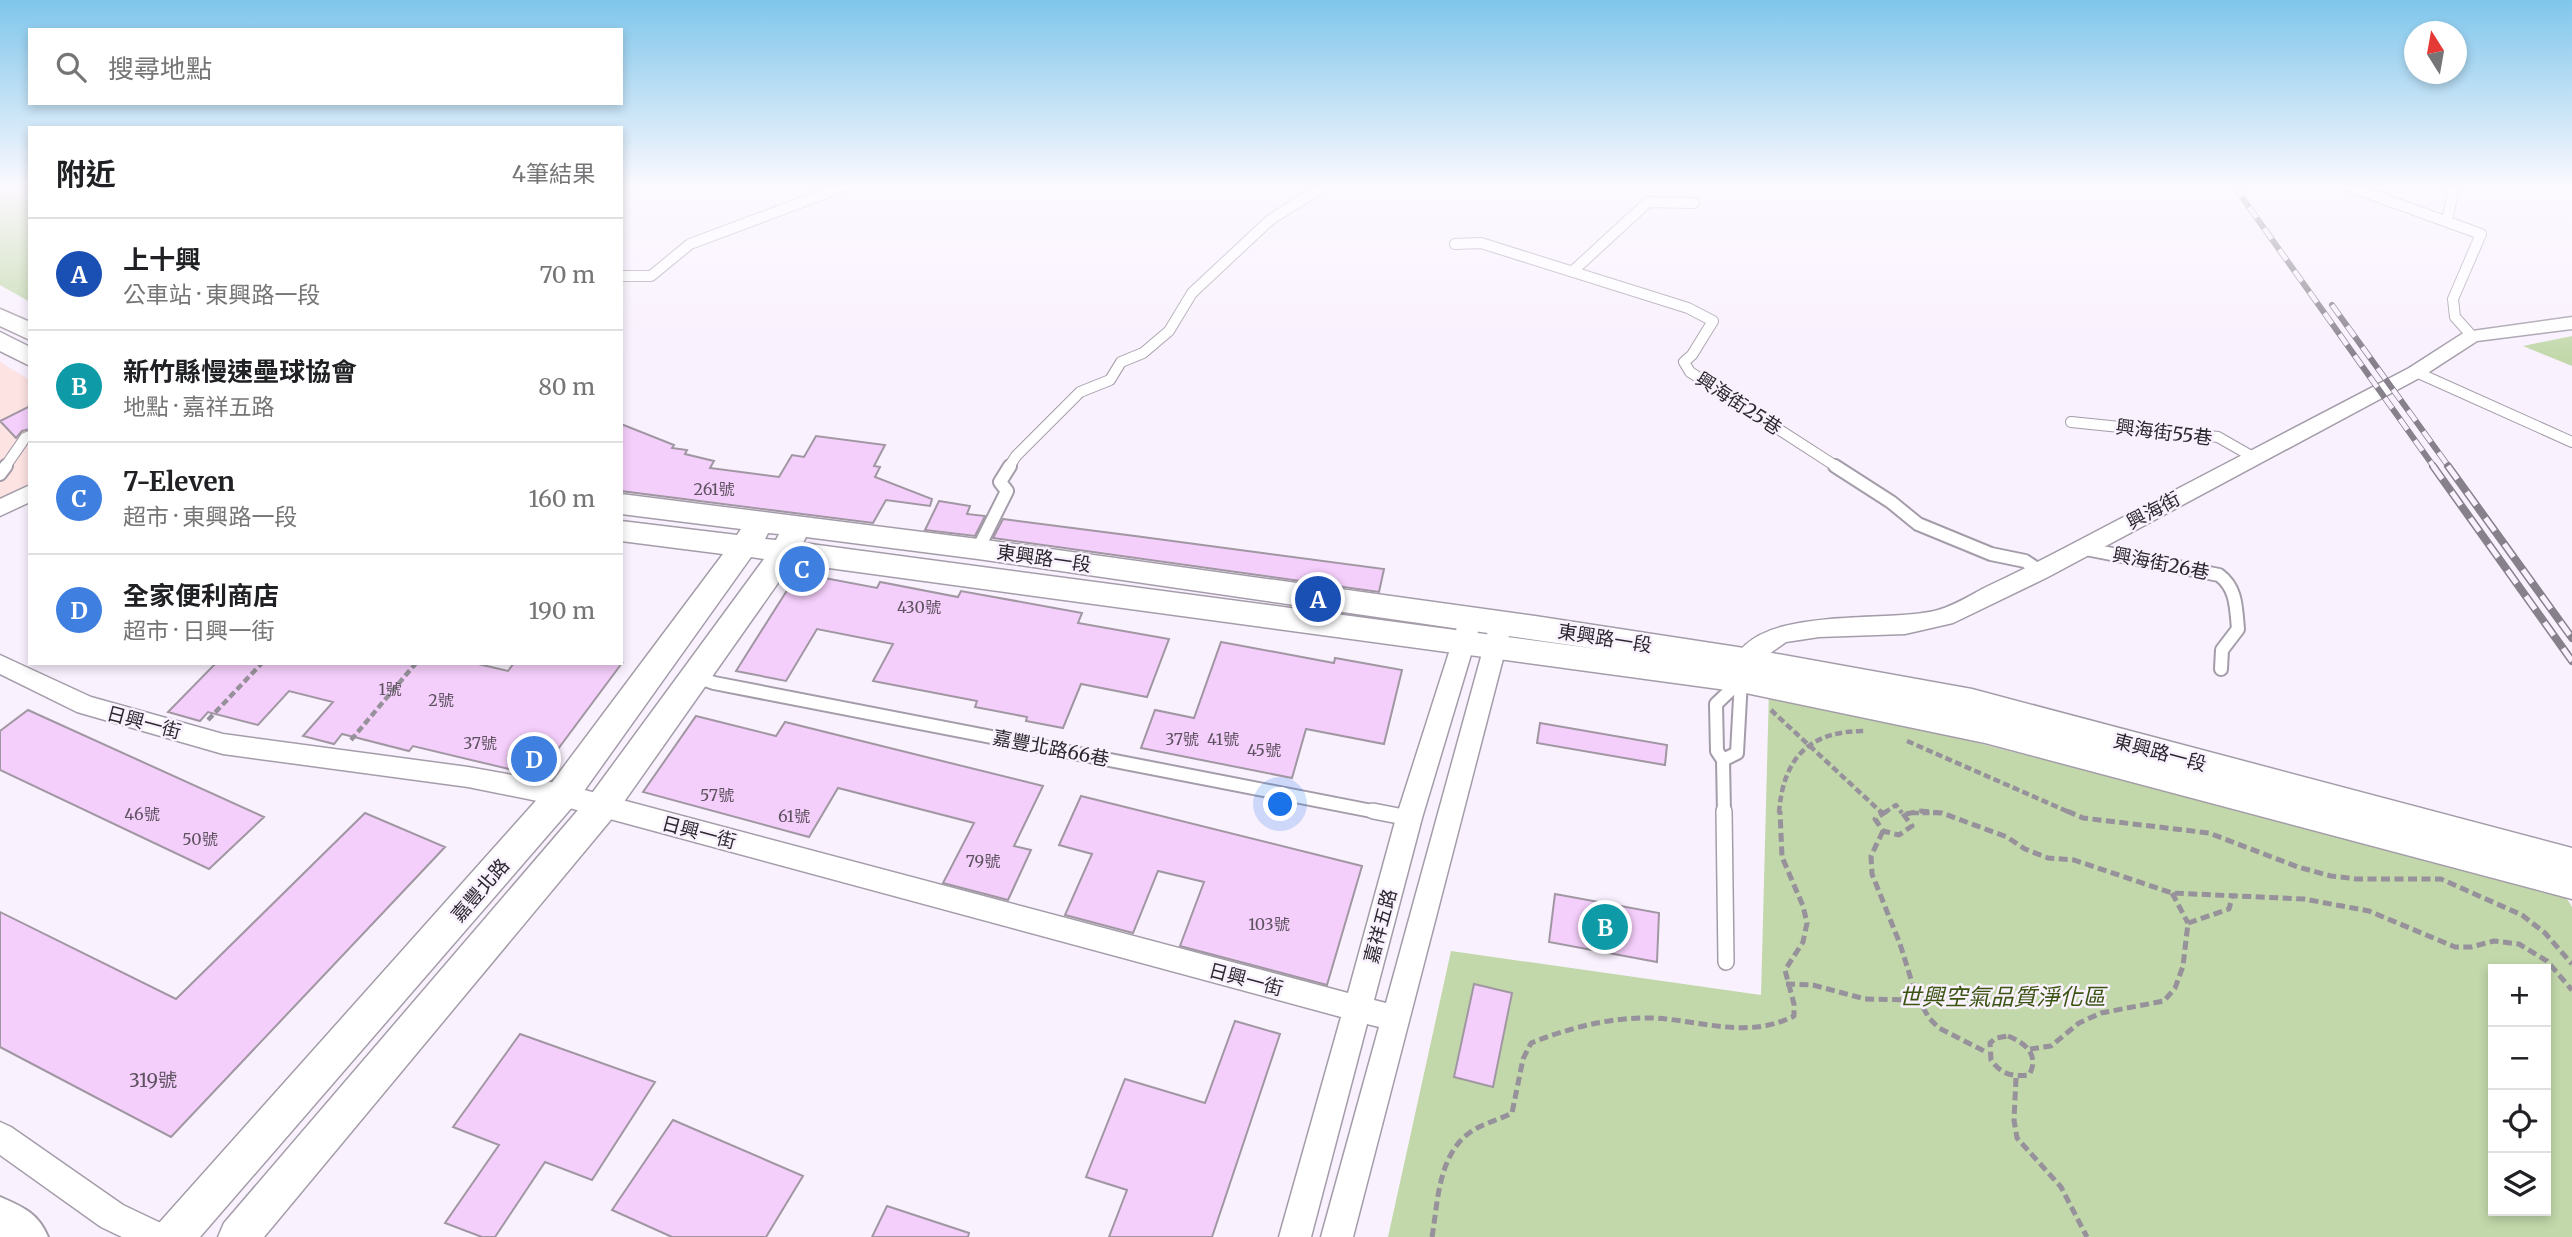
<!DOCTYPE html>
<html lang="zh-TW">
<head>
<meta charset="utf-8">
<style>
	:root { --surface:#fff; --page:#f2f2f2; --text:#202124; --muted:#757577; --line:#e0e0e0; --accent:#0f766e }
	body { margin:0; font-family:Merriweather,"Noto Sans TC",serif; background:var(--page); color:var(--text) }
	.controls { position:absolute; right:21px; bottom:21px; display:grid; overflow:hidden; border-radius:0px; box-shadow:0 4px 10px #0003 }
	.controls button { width:63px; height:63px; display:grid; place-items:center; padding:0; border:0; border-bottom:2px solid var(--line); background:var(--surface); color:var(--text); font:35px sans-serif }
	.compass { position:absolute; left:2404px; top:21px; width:63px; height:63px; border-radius:50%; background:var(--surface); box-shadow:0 4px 10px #0003; rotate:349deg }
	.you { position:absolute; left:1281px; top:805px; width:24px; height:24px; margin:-18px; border:5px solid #fff; border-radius:50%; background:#1a73e8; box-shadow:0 0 0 10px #1a73e833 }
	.badge { display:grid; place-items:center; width:46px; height:46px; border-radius:50%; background:var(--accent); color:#fff; font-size:23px; font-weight:700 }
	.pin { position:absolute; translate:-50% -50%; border:4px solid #fff; box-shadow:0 2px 7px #0006 }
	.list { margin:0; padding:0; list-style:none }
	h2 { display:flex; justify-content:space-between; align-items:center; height:91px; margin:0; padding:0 28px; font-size:30px }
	h2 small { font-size:23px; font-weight:400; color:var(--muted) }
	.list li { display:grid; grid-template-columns:46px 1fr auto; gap:21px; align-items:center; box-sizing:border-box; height:112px; padding:0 28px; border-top:2px solid var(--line) }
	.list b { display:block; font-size:26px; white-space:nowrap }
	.list p { margin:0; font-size:23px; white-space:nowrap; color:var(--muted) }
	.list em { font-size:23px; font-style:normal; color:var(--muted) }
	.icon { flex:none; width:38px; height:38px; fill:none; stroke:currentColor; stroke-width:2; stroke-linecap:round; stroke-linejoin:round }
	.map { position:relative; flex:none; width:2572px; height:1237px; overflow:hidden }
	.search { position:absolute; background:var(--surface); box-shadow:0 4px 10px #0003; left:28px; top:28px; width:595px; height:77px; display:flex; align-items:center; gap:18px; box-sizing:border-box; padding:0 24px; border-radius:0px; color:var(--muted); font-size:26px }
	.panel { position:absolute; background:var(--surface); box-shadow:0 4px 10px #0003; left:28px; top:126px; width:595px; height:539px; border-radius:0px }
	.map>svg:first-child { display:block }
	.education { fill:#fee3e3 }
	.green { fill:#c2d8aa; fill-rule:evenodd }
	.building { fill:#f5cffb; stroke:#a097a2; stroke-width:2 }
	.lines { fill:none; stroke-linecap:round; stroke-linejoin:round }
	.service-far2-casing { stroke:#a49da9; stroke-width:12 }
	.service-far1-casing { stroke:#a49da9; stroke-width:16 }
	.service-casing { stroke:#a49da9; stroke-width:18 }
	.minor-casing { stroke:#a49da9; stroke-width:3 }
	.tertiary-casing { stroke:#a49da9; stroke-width:3 }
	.secondary-casing { stroke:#a49da9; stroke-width:4 }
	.path-far1 { stroke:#96919a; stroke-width:4.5; stroke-dasharray:7 3.5; stroke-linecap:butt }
	.path { stroke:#96919a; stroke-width:5; stroke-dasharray:9 4.5; stroke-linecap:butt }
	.service-far2 { stroke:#fff; stroke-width:10 }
	.service-far1 { stroke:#fff; stroke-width:12 }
	.service { stroke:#fff; stroke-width:15 }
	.minor { fill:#fff; fill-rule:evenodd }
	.tertiary { fill:#fff; fill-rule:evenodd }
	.secondary { fill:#fff; fill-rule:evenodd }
	.rail-far1-casing { stroke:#86818a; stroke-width:6 }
	.rail-casing { stroke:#86818a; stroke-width:8 }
	.rail-far1 { stroke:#f9f1fe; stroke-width:4.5; stroke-dasharray:13; stroke-linecap:butt }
	.rail { stroke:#f9f1fe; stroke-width:5; stroke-dasharray:16; stroke-linecap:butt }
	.labels { text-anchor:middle; stroke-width:5; stroke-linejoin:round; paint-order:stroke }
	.number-label { font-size:16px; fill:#5e5261 }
	.street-label { font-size:19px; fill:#2b292e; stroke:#f9f1fe }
	.near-number-label { font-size:19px; fill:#5e5261 }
	.near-park-label { font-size:23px; font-style:italic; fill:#3b5411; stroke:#f9f1fe }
</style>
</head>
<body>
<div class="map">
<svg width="2572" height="1237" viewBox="0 0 2572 1237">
	<rect width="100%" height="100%" fill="#f9f1fe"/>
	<path class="education" d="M0 362 30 380V483L0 499Z"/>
	<path class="green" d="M0 186H30V302L0 285Z
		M2572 336V366L2523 346Z
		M1769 690 2562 891 2572 907V1237H1388L1451 951 1761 995ZM2493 969H2546V1211H2493Z"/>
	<path class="building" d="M30 406V429L22 431 16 438 0 421Z
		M621 424 674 445 672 448 687 450 685 454 714 461 710 468 779 477 792 455 804 457 816 436 885 445 874 466 880 467 875 477 932 499 930 506 886 500 873 523 621 491Z
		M939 501 970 506 967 514 985 516 975 536 925 530Z
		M1003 519 1135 536 1384 569 1379 592 993 538Z
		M798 573 877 588 880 582 958 597 961 591 1082 613 1078 623 1169 639 1147 697 1081 684 1063 728 1026 721 1027 717 975 707 977 701 873 681 893 644 817 629 786 681 736 671Z
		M1221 642 1334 663 1335 658 1402 670 1384 744 1306 729 1292 778 1141 748 1155 710 1194 718Z
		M216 663H474L508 671 514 663H622L538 776 413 746 409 751 342 734 334 744 303 736 333 702 289 691 258 725 208 712 200 721 168 712Z
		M28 710 264 817 209 869 0 770V731Z
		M696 716 776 736 785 722 1043 786 1014 846 1031 850 1008 900 943 883 974 823 838 788 809 837 643 792Z
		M1540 723 1667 745 1665 765 1537 743Z
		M1081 796 1362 866 1327 985 1180 946 1204 882 1158 871 1133 933 1065 915 1092 854 1059 845Z
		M365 813 445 847 171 1137 0 1047V912L176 999Z
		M1555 894 1659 913 1657 962 1549 942Z
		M1474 984 1512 993 1493 1087 1454 1077Z
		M1235 1021 1280 1034 1212 1237H1109L1127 1190 1086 1177 1125 1079 1205 1103Z
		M520 1034 655 1082 592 1180 545 1162 495 1237H482L445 1223 499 1145 453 1127Z
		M673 1120 803 1176 766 1237H672L612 1210Z
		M887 1206 969 1233 968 1237H872Z"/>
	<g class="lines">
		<g class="service-far2-casing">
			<path id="service-far2" d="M2348 186 2481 234 2453 299 2455 317 2472 336
				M2447 221 2454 186
				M1455 244 1481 243 1688 308 1713 321 1692 355 1684 362 1690 372 1837 467
				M1573 271 1648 202 1694 203
				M621 276H651L690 244 845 186
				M2416 372 2572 442
				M2071 422 2218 437 2253 457
				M5 467 25 438 30 436
				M1009 467 1016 456 1080 392 1110 380 1121 362 1143 353 1169 331 1192 293 1270 220 1321 188 1320 186"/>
		</g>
		<g class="service-far1-casing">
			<path id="service-far1" d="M1835 466 1891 502 1918 524 1991 554 2025 561 2040 571
				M0 474 6 466
				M2081 548 2219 575C2237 588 2236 609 2238 629L2222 650 2221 669
				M978 549 1007 491 1000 482 1010 466
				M694 676 714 683 1382 813
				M1723 760 1737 753 1741 680
				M1724 813 1723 760 1717 751 1716 704 1741 680"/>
		</g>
		<g class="service-casing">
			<path id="service" d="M1373 811 1409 818
				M1724 811 1726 962"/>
		</g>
		<g class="minor-casing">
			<path id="minor" d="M2572 317V329L2477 341 2423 376 2048 577 1953 623 1905 634 1819 637 1786 642 1755 664 1750 679 1742 682 1734 679 1730 673C1742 601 1885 625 1938 610 1955 605 1971 595 1986 587 2023 570 2059 551 2095 532 2200 477 2304 423 2409 368L2465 332Z
				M30 485V502L0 516V499Z
				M1471 609 1479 612 1482 618 1422 818 1374 1000 1386 1003 1490 624 1493 618 1501 615 1509 618 1512 624 1353 1237H1321L1379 1027 1367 1024 1311 1237H1279L1341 1017 562 806 468 787 223 754 77 712 0 674V655L91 697 223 734 468 767 562 784 1348 993 1396 818 1460 618 1463 612Z
				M0 1122 11 1127 123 1205 167 1226 172 1237H122L101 1227 0 1155Z"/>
		</g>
		<g class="tertiary-casing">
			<path id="tertiary" d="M0 309 30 322V340L0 326Z
				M0 332 30 347V366L0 351Z
				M621 494 978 539 1535 616 1744 648 1972 689 2572 848V899L1985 743 1741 692 792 563 614 816 264 1237H218L224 1223 590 796 764 559 751 557 574 805 200 1237H153L159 1223 550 785 723 554 621 541V521L737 535 741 529 621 514ZM768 533 779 534 776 540 765 539ZM806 537 978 559 1605 650 803 543Z"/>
		</g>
		<g class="secondary-casing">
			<path id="secondary" d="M0 1197C23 1207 38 1213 48 1237H0Z"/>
		</g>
		<path class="path-far1" d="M1771 710 1882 813
			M208 720 262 663
			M351 740 416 663
			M1907 741 2071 813
			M1779 813C1783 759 1808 731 1864 731
			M1884 813 1896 805 1902 813
			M1912 813H1940"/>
		<path class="path" d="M1880 811 1883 814
			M1887 811 1875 819 1883 831 1899 835 1912 826 1901 811
			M1920 811 1942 813 2007 837 2025 849 2048 858 2074 860 2172 893 2304 899 2369 911 2455 947H2471L2494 941 2519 944 2547 961 2572 990
			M2067 811 2083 818 2209 833 2298 867 2331 876 2357 879H2441L2522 915 2545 933 2572 964
			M1906 814 1920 811
			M1883 831 1871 856 1872 874 1900 944 1916 995 1929 1018 1939 1028 1988 1053
			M2172 893 2188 923
			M1786 984 1813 985 1865 999 1918 1000
			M2008 1036C2026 1043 2040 1056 2029 1075 2012 1077 2001 1074 1991 1060L1990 1043 1996 1038Z
			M2030 1049 2051 1046 2079 1023 2101 1013 2164 1001 2175 988 2183 966 2188 923 2229 909 2232 898
			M2016 1078 2014 1120 2017 1138 2061 1187 2087 1237
			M1432 1237C1438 1202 1438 1153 1472 1131 1484 1123 1499 1120 1512 1113L1523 1059 1531 1043C1569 1028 1610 1017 1652 1018 1701 1020 1747 1040 1794 1016V1004L1785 970 1803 942 1807 923 1803 906 1782 857 1780 811"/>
		<use href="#service-far2" class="service-far2"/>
		<use href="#service-far1" class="service-far1"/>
		<use href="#service" class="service"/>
		<use href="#minor" class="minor"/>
		<use href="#tertiary" class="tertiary"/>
		<use href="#secondary" class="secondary"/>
		<g class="rail-far1-casing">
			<path id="rail-far1" d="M2234 186 2434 467
				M2332 305 2449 467"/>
		</g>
		<g class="rail-casing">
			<path id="rail" d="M2433 466 2572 661
				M2448 466 2572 638"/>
		</g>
		<use href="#rail-far1" class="rail-far1"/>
		<use href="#rail" class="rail"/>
	</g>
	<linearGradient id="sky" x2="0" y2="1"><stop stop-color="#7fc6eb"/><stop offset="0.52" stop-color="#fcf9ff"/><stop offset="1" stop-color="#fcf9ff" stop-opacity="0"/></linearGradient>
	<rect width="2572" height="359" fill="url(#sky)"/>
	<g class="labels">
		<g class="number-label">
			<text x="714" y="495">261號</text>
			<text x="919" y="613">430號</text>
			<text x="390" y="695">1號</text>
			<text x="441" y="706">2號</text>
			<text x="1182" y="745">37號</text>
			<text x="1223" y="745">41號</text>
			<text x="480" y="749">37號</text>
			<text x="1264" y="756">45號</text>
			<text x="717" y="801">57號</text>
			<text x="142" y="820">46號</text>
			<text x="794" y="822">61號</text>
			<text x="200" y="845">50號</text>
			<text x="983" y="867">79號</text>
			<text x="1269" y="930">103號</text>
		</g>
		<g class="street-label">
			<text transform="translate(1739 403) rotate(33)" y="7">興海街25巷</text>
			<text transform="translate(2164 432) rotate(7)" y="7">興海街55巷</text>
			<text transform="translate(2153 510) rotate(-28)" y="7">興海街</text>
			<text transform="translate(1044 558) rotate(8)" y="7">東興路一段</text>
			<text transform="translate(2161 563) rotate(11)" y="7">興海街26巷</text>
			<text transform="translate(1605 638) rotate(9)" y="7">東興路一段</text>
			<text transform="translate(144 722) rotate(15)" y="7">日興一街</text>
			<text transform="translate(1051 748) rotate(11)" y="7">嘉豐北路66巷</text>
			<text transform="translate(2160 752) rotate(15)" y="7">東興路一段</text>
			<text transform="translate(699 832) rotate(15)" y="7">日興一街</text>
			<text transform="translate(480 890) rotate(-49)" y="7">嘉豐北路</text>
			<text transform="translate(1380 926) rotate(-75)" y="7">嘉祥五路</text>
			<text transform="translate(1246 979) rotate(15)" y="7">日興一街</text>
		</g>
		<g class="near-number-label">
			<text x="153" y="1087">319號</text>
		</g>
		<g class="near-park-label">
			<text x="2002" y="1005">世興空氣品質淨化區</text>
		</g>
	</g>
</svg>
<div class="controls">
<button>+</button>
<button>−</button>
<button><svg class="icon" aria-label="locate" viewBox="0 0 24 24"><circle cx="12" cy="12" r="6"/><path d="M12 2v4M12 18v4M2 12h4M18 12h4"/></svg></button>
<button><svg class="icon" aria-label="layers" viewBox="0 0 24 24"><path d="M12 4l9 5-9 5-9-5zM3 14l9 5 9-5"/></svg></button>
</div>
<svg class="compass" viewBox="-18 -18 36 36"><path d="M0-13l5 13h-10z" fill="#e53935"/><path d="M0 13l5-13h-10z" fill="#757577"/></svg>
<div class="you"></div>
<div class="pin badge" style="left:1318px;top:599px;background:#1a4fb4">A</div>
<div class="pin badge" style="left:1605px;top:927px;background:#0f9aa8">B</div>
<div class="pin badge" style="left:802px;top:569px;background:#3f7fe0">C</div>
<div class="pin badge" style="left:534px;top:759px;background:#3f7fe0">D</div>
<div class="search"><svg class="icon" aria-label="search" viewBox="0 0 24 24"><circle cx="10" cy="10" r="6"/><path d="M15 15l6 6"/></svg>搜尋地點</div>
<section class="panel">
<h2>附近<small>4筆結果</small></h2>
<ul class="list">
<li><span class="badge" style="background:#1a4fb4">A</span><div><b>上十興</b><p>公車站 · 東興路一段</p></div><em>70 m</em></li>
<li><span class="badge" style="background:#0f9aa8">B</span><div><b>新竹縣慢速壘球協會</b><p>地點 · 嘉祥五路</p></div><em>80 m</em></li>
<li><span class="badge" style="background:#3f7fe0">C</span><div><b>7-Eleven</b><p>超市 · 東興路一段</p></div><em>160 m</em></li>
<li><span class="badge" style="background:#3f7fe0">D</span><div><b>全家便利商店</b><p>超市 · 日興一街</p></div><em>190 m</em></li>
</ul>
</section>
</div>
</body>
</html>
